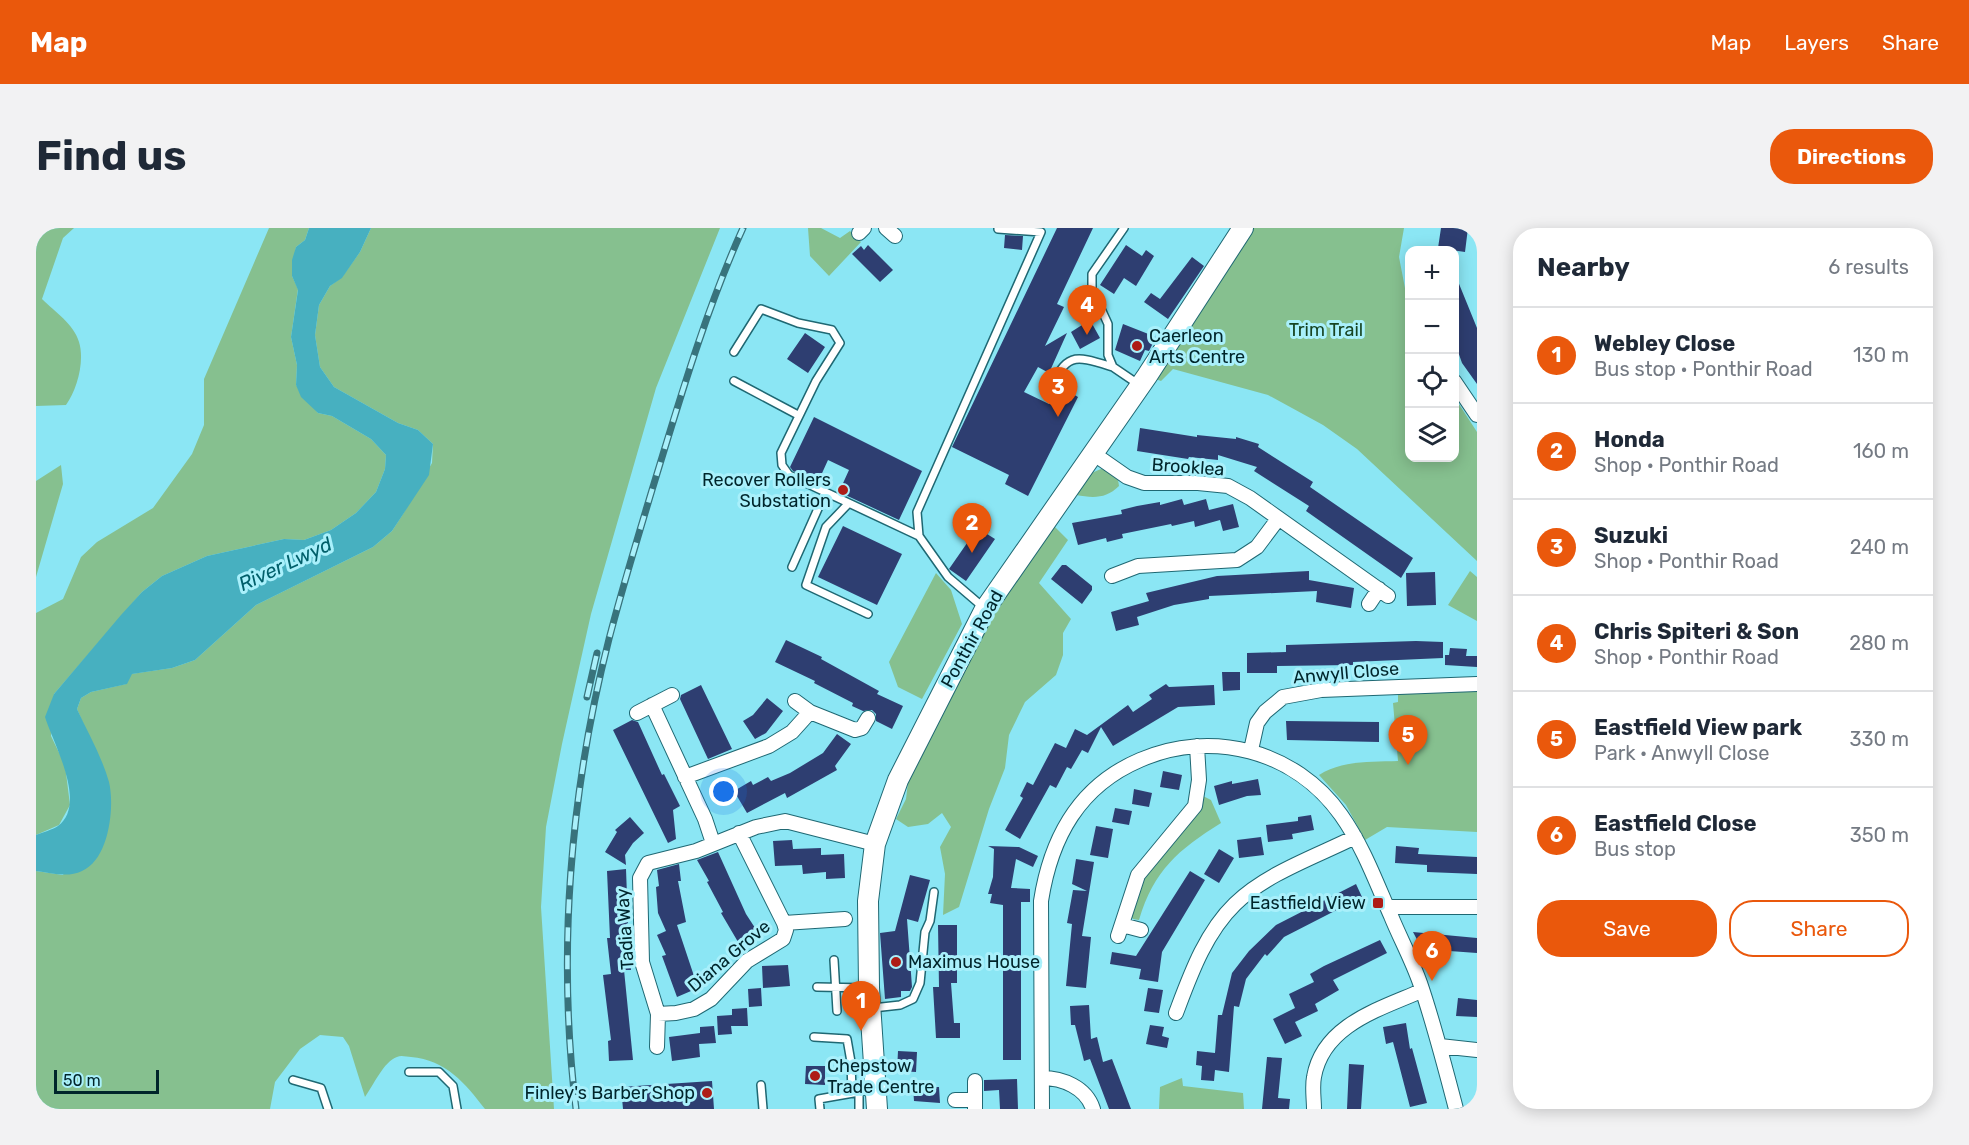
<!DOCTYPE html>
<html lang="en">
<head>
<meta charset="utf-8">
<style>
	:root { --surface:#fff; --page:#f2f2f3; --text:#1f2937; --muted:#747a83; --line:#e0e1e3; --accent:#ea580c }
	body { margin:0; font-family:Rubik,sans-serif; background:var(--page); color:var(--text) }
	.controls { position:absolute; right:18px; top:18px; display:grid; overflow:hidden; border-radius:12px; box-shadow:0 3px 15px #0003 }
	.controls button { width:54px; height:54px; display:grid; place-items:center; padding:0; border:0; border-bottom:2px solid var(--line); background:var(--surface); color:var(--text); font:30px sans-serif }
	.scale { position:absolute; left:18px; bottom:15px; width:105px; box-sizing:border-box; padding-left:6px; border:3px solid #00252b; border-top:0; font-size:16px; line-height:21px; white-space:nowrap; color:#00252b; -webkit-text-stroke:4px #a9f0fb; paint-order:stroke }
	.you { position:absolute; left:688px; top:564px; width:21px; height:21px; margin:-15px; border:4px solid #fff; border-radius:50%; background:#1a73e8; box-shadow:0 0 0 9px #1a73e833 }
	.badge { display:grid; place-items:center; width:39px; height:39px; border-radius:50%; background:var(--accent); color:#fff; font-size:20px; font-weight:700 }
	.pin { position:absolute; translate:-50% -50px; filter:drop-shadow(0 2px 3px #0008) }
	.pin::after { content:''; position:absolute; top:32px; width:21px; height:18px; background:inherit; clip-path:polygon(0 0,100% 0,50% 100%) }
	.list { margin:0; padding:0; list-style:none }
	h2 { display:flex; justify-content:space-between; align-items:center; height:78px; margin:0; padding:0 24px; font-size:26px }
	h2 small { font-size:20px; font-weight:400; color:var(--muted) }
	.list li { display:grid; grid-template-columns:39px 1fr auto; gap:18px; align-items:center; box-sizing:border-box; height:96px; padding:0 24px; border-top:2px solid var(--line) }
	.list b { display:block; font-size:22px; white-space:nowrap }
	.list p { margin:0; font-size:20px; white-space:nowrap; color:var(--muted) }
	.list em { font-size:20px; font-style:normal; color:var(--muted) }
	.actions { display:flex; gap:12px; padding:18px 24px }
	.actions a { flex:1; padding:14px 0; border:2px solid var(--accent); border-radius:24px; text-align:center; font-size:21px; color:var(--accent) }
	.actions .main { background:var(--accent); color:#fff }
	.icon { flex:none; width:33px; height:33px; fill:none; stroke:currentColor; stroke-width:2; stroke-linecap:round; stroke-linejoin:round }
	.map { position:relative; flex:none; width:1441px; height:881px; overflow:hidden; border-radius:24px }
	header { display:flex; align-items:center; gap:36px; box-sizing:border-box; height:84px; padding:0 30px; background:var(--accent); color:#fff }
	header strong { font-size:28px }
	nav { display:flex; gap:33px; margin-inline-start:auto; font-size:21px }
	.intro { display:flex; align-items:center; justify-content:space-between; box-sizing:border-box; height:144px; padding:0 36px }
	h1 { margin:0; font-size:42px }
	.button { padding:15px 27px; border-radius:24px; background:var(--accent); color:#fff; font-size:21px; font-weight:700 }
	main { display:flex; gap:36px; padding:0 36px }
	aside { flex:1; background:var(--surface); border-radius:24px; box-shadow:0 3px 15px #0003 }
	.map>svg:first-child { display:block }
	.green { fill:#86c08f }
	.water { fill:#47b0c0 }
	.building { fill:#2e3e71 }
	.lines { fill:none; stroke-linecap:round; stroke-linejoin:round }
	.service-casing { stroke:#1f6873; stroke-width:10 }
	.minor-casing { stroke:#1f6873; stroke-width:16 }
	.secondary-casing { stroke:#1f6873; stroke-width:22 }
	.service { stroke:#fff; stroke-width:7 }
	.minor { stroke:#fff; stroke-width:14 }
	.secondary { stroke:#fff; stroke-width:20 }
	.rail-casing { stroke:#38737c; stroke-width:7 }
	.rail { stroke:#a9f0fb; stroke-width:4.5; stroke-dasharray:14; stroke-linecap:butt }
	.poi-dot { fill:#ae1d17; stroke:#a9f0fb; stroke-width:2 }
	.labels { text-anchor:middle; stroke-width:6; stroke-linejoin:round; paint-order:stroke }
	.park-label { font-size:18px; fill:#174422; stroke:#a9f0fb }
	.poi-label { font-size:18px; fill:#00252b; stroke:#a9f0fb; text-anchor:start }
	.street-label { font-size:18px; fill:#00252b; stroke:#a9f0fb }
	.water-label { font-size:20px; font-style:italic; fill:#005f6a; stroke:#a9f0fb }
</style>
</head>
<body>
<header>
<strong>Map</strong>
<nav><a>Map</a><a>Layers</a><a>Share</a></nav>
</header>
<div class="intro"><h1>Find us</h1><a class="button">Directions</a></div>
<main>
<div class="map">
<svg width="1441" height="881" viewBox="0 0 1441 881">
	<rect width="100%" height="100%" fill="#8be6f4"/>
	<path class="green" d="M0 0H38L27 10 6 71C18 83 38 96 43 114 49 133 41 162 30 177L0 178Z
		M233 0H273L269 12 260 19 256 48 262 61 255 109 261 137 260 157 282 185 296 188 335 211 350 227 349 241 340 264 320 285 295 302 268 312 248 311 171 328 126 348 106 364 18 466 15 508 29 537 34 577 23 597 0 607V385L27 371 45 329 61 314 117 280 156 226 168 197V151Z
		M335 0H684L620 160 555 386 526 516 510 599 505 679 518 881H449C429 855 410 832 375 829 371 829 365 827 361 829 348 833 337 858 329 869L313 818 307 809 284 807 264 821 239 854 234 881H0V643L27 647 73 556 41 481 45 470 55 464 90 456 95 446 136 440 159 432 220 377 337 319 356 303 367 286 396 235 397 216 382 202 362 195 298 159 284 139 279 107 283 77 294 58 306 49 324 24Z
		M772 0H785L804 10 814 3 825 14 793 48 774 28Z
		M1207 0H1368L1363 29 1373 81 1374 230H1418L1419 170 1441 204V333L1321 221 1287 197 1232 167 1137 141 1125 153 1111 148Z
		M25 237 27 256 0 349V253Z
		M1065 241C1076 243 1082 246 1083 258 1070 271 1057 270 1040 267 1041 252 1052 246 1065 241Z
		M1017 297 1032 312 1003 355 1035 391 1027 405V427L1020 447 989 474 973 507 969 540 953 581 923 679 907 687 909 646 904 619 915 599 906 585 892 596 872 599 860 591 870 571 873 546 956 382Z
		M1434 343 1441 349V393L1412 377Z
		M900 345 915 362 926 396 886 471 862 459 853 434Z
		M1441 461V604L1351 599 1329 612 1310 577 1283 547C1307 532 1334 534 1362 533L1357 475 1362 474V466C1370 460 1383 461 1392 465Z
		M1167 568 1175 572 1185 595C1142 622 1118 642 1103 692L1097 691 1094 687 1103 656 1160 587 1166 576Z
		M1146 850 1147 858 1207 865 1208 881H1123L1124 859Z"/>
	<path class="water" d="M273 0H335L324 24 306 50 294 58 283 77 279 107 284 139 298 159 362 195 382 202 397 216 393 247 356 303 337 319 220 377 159 432 136 440 96 446 91 456 55 464 45 470 41 481C52 505 66 529 73 554 79 579 73 632 46 643 32 650 15 645 0 643V607C7 604 16 602 22 598 52 576 17 515 9 489L18 466 85 387 106 364 126 348 171 328 248 311 268 312 295 302 320 285 340 264 349 241 350 227 335 211 296 188 282 185 265 169 260 157 261 137 255 109 262 62 256 48V32L260 19 269 12Z"/>
	<path class="building" d="M1021 0H1057L1021 76 1028 79 1009 118 1031 105 1013 145 1002 139 988 164 1013 176 1023 158 1042 169 992 268 969 256 973 247 916 219Z
		M1405 0H1432L1429 24 1402 20Z
		M969 7 987 8 986 22 968 20Z
		M832 17 857 42 844 54 816 26 825 18 828 22Z
		M1090 17 1106 28 1110 22 1118 28 1100 58 1088 50 1078 66 1064 57Z
		M1156 29 1168 38 1132 91 1108 74 1115 65 1124 71Z
		M1419 46 1441 100V156L1426 135 1419 115Z
		M1054 92 1064 110 1044 121 1035 104Z
		M1087 96 1120 109 1113 123 1109 122 1104 133 1079 122Z
		M769 105 789 119 772 145 751 131Z
		M778 189 886 243 863 292 803 264 813 242 792 232 782 254 757 243 754 239Z
		M1104 200 1161 209V207L1200 211V209L1223 216 1222 219 1277 254 1274 259 1377 330 1365 350 1270 283 1273 278 1218 243 1221 239 1182 227V232L1153 229 1152 231 1101 223Z
		M1146 271 1148 277 1170 271 1173 282 1197 276 1203 299 1187 303 1184 292 1159 299 1158 293 1136 298 1135 296 1086 306 1087 310 1071 314 1070 310 1042 317 1036 295 1086 286 1085 282 1101 278 1124 274V277Z
		M945 295 954 302 951 306 959 311 930 353 913 341Z
		M807 298 866 326 841 377 782 349Z
		M1026 337H1030L1056 358V362L1046 376 1015 351Z
		M1273 343V352L1318 360 1315 380 1280 374 1281 363 1173 368V371L1138 377 1101 389 1103 397 1080 403 1075 384 1113 373 1110 365 1181 348Z
		M1399 344 1400 377 1371 378 1370 345Z
		M750 412 786 429 785 431 843 463 841 466 867 478 856 501 840 493V486L836 482 827 483 816 478 817 475 778 455 779 453 739 434Z
		M1380 413 1407 414V430L1317 434V437L1241 438V445H1211V425L1250 424V417Z
		M1414 420 1431 421 1430 428H1441V439L1409 437V427H1413Z
		M1186 444H1204V462L1187 463Z
		M1130 456 1133 459 1178 457 1179 477 1142 479 1077 518 1065 499 1052 525 1046 522 1035 541 1031 539 1020 560 1014 557 984 611 969 602 987 570 984 568 991 554 997 557 1019 515 1030 520 1039 501 1051 507 1092 477 1097 484 1116 471 1113 467Z
		M665 457 696 521 672 531 644 471 645 467Z
		M731 470 747 483 730 505 719 511 707 493 717 487Z
		M596 492 602 494 626 547 628 546 644 578 637 582 640 611 632 615 577 502Z
		M1250 493 1343 494V514L1251 512Z
		M801 506 815 516 799 538 801 542 751 570 749 565 711 585 698 563 715 553 717 557 732 549 735 553 754 545 787 525Z
		M1127 543 1146 547 1143 562 1124 559Z
		M1222 551 1225 567 1211 568 1183 577 1178 558 1196 553V556Z
		M1098 561 1116 565 1113 579 1096 576Z
		M1079 580 1096 583 1093 597 1076 594Z
		M1275 587 1278 602 1256 606 1257 611 1232 614 1230 597 1262 593V589Z
		M594 589 608 605 597 615 589 627 590 637 569 624 581 604 579 602Z
		M1060 598 1077 601 1072 630 1054 627Z
		M1225 609 1228 627 1203 630 1201 612Z
		M756 612 757 621 785 620V627L808 626 809 650 790 651V644L767 646 766 637 739 638 737 613Z
		M952 618 983 619 1002 628 997 639 980 631 975 660 994 661V674H985V832H967V677L954 675 956 666H952L957 649 958 621Z
		M1360 618 1383 620 1382 626 1441 629V646L1391 644V637L1359 635Z
		M1183 621 1198 630 1183 655 1168 646Z
		M682 624 710 686 723 706 705 719 685 685 687 684 671 654 673 653 661 632Z
		M1040 631 1058 634 1046 708 1055 709 1050 760 1030 758 1036 696 1031 695 1037 662 1051 663 1036 656Z
		M643 636 645 653H642L650 694 641 697 662 760 641 769 626 728 630 727 621 707 630 703 622 685 620 659 623 658 621 642Z
		M590 641 592 695 590 696 595 742H588L597 832 573 833 572 813 575 812 567 747 575 746 571 710H574L571 643Z
		M1154 643 1169 652 1126 724 1122 754 1103 751 1105 741 1074 736 1076 724 1100 728Z
		M874 647 894 652 882 694 871 691 876 759 874 763H865V769L849 771 844 705 859 703Z
		M1320 656 1326 669 1248 709 1231 728 1229 726 1210 751 1203 779 1198 778 1193 844 1179 842 1178 853 1165 852 1166 838 1160 837 1161 823 1179 825 1182 787H1186L1196 745 1213 723 1240 697Z
		M902 697H921V755H915L918 795H924V810H900L897 759H903Z
		M1377 704 1441 710V725L1386 721Z
		M1344 712 1351 725 1297 752 1303 762 1279 776 1282 783 1259 794 1266 808 1249 816 1237 791 1259 780 1253 766 1278 754 1274 746 1288 738Z
		M752 737 754 758 727 760 726 738Z
		M725 760 726 778 713 779 712 761Z
		M1112 760 1127 762 1123 785 1108 783Z
		M1422 770 1441 772V789L1420 788Z
		M1053 777 1055 811 1061 809 1067 834 1076 831 1095 881H1073L1054 831 1048 833 1039 797H1035L1034 778Z
		M711 780 712 798H695L696 806 682 807 681 788 696 787V781Z
		M1370 795 1374 821 1376 820 1391 875 1374 879 1357 814 1350 816 1347 799Z
		M1114 797 1128 799 1126 808 1133 810 1131 820 1110 816Z
		M678 798 680 815 663 816 664 829 636 833 633 809 664 805V799Z
		M862 823 881 824 880 844 861 843Z
		M1231 829 1246 830 1242 870 1254 871 1253 881H1226Z
		M1313 836 1328 837 1325 881H1311Z
		M770 838H789V857L769 856Z
		M981 851 982 881H964L963 862 948 863V852Z
		M676 853 678 881H587L585 859Z
		M877 859H903L904 875 878 873Z"/>
	<g class="lines">
		<g class="service-casing">
			<path id="service" d="M1088 0 1056 46V61L1072 96V127L1077 139 1102 156
				M698 124 725 81 762 95 796 102 804 115 780 153 745 225 746 237 753 247 883 308 912 349 947 379
				M698 153 762 187
				M1013 164C1031 124 1037 127 1077 139
				M812 276 790 299 770 357 832 386
				M883 308 881 284 1005 4 962 1
				M756 339 789 265
				M798 732 801 783
				M781 759 831 760
				M837 780 864 777 877 771 884 755 889 704 894 693 898 664
				M778 809 811 811 815 834 816 865
				M373 844H403L417 858 421 881
				M257 852 285 860 292 881
				M725 857 727 881
				M784 881 783 871 823 864
				M823 881V864L839 861"/>
		</g>
		<g class="minor-casing">
			<path id="minor" d="M850 0 859 8
				M823 5 828 0
				M1418 153 1441 187
				M1058 226 1091 249 1108 255H1162L1192 258 1214 270 1352 368
				M1076 348 1102 338 1201 332 1221 319 1242 291
				M1333 376 1343 361
				M759 473 774 484
				M616 477 669 591 677 615
				M601 485 636 467
				M1215 522 1221 495 1229 484 1247 469 1285 462 1441 456
				M649 549 733 518 756 504 774 484 819 502 826 500 832 490
				M1351 679H1441
				M748 695 809 691
				M1086 697 1105 702
				M1082 708 1102 647 1159 578 1163 552 1161 518
				M1140 785C1154 748 1169 705 1199 676 1231 645 1279 629 1319 609
				M622 786 640 785 658 781 675 771 711 733 747 711 750 702 748 695 703 605
				M1404 818 1441 822
				M621 819 622 786 606 734 604 650 612 635 660 623 720 599 749 593 839 616
				M1006 850C1026 850 1050 859 1057 881
				M939 853V881
				M919 872H939
				M1006 881 1005 673C1015 609 1043 558 1104 532 1175 501 1259 522 1305 587 1327 618 1340 654 1355 688 1364 710 1376 732 1384 755 1398 796 1409 839 1420 881
				M1278 881C1278 871 1276 859 1278 849 1287 797 1344 781 1385 763"/>
		</g>
		<g class="secondary-casing">
			<path id="secondary" d="M841 881 833 760 832 673 839 616 862 552 949 381 1111 148 1207 0"/>
		</g>
		<use href="#service" class="service"/>
		<use href="#minor" class="minor"/>
		<use href="#secondary" class="secondary"/>
		<g class="rail-casing">
			<path id="rail" d="M551 469 561 425
				M540 881C521 725 534 564 573 411 586 361 601 312 616 262 643 174 669 84 707 0"/>
		</g>
		<use href="#rail" class="rail"/>
	</g>
	<g class="poi-dot">
		<circle cx="1101" cy="118" r="6"/>
		<circle cx="807" cy="262" r="6"/>
		<rect x="1336" y="669" width="12" height="12" rx="3"/>
		<circle cx="860" cy="734" r="6"/>
		<circle cx="779" cy="848" r="6"/>
		<circle cx="671" cy="865" r="6"/>
	</g>
	<g class="labels">
		<g class="park-label">
			<text x="1290" y="108">Trim Trail</text>
		</g>
		<g class="poi-label">
			<text x="1113" y="114">Caerleon<tspan x="1113" dy="21">Arts Centre</tspan></text>
			<text x="795" y="258" text-anchor="end">Recover Rollers<tspan x="795" dy="21">Substation</tspan></text>
			<text x="1330" y="681" text-anchor="end">Eastfield View</text>
			<text x="872" y="740">Maximus House</text>
			<text x="791" y="844">Chepstow<tspan x="791" dy="21">Trade Centre</tspan></text>
			<text x="659" y="871" text-anchor="end">Finley's Barber Shop</text>
		</g>
		<g class="street-label">
			<text transform="translate(1152 239) rotate(4)" y="6">Brooklea</text>
			<text transform="translate(936 411) rotate(-61)" y="6">Ponthir Road</text>
			<text transform="translate(1310 445) rotate(-5)" y="6">Anwyll Close</text>
			<text transform="translate(589 701) rotate(-94)" y="6">Tadia Way</text>
			<text transform="translate(693 728) rotate(-40)" y="6">Diana Grove</text>
		</g>
		<g class="water-label">
			<text transform="translate(249 336) rotate(-25)" y="7">River Lwyd</text>
		</g>
	</g>
</svg>
<div class="controls">
<button>+</button>
<button>−</button>
<button><svg class="icon" aria-label="locate" viewBox="0 0 24 24"><circle cx="12" cy="12" r="6"/><path d="M12 2v4M12 18v4M2 12h4M18 12h4"/></svg></button>
<button><svg class="icon" aria-label="layers" viewBox="0 0 24 24"><path d="M12 4l9 5-9 5-9-5zM3 14l9 5 9-5"/></svg></button>
</div>
<div class="scale">50 m</div>
<div class="you"></div>
<div class="pin badge" style="left:825px;top:803px">1</div>
<div class="pin badge" style="left:936px;top:325px">2</div>
<div class="pin badge" style="left:1022px;top:189px">3</div>
<div class="pin badge" style="left:1051px;top:107px">4</div>
<div class="pin badge" style="left:1372px;top:537px">5</div>
<div class="pin badge" style="left:1396px;top:753px">6</div>
</div>
<aside>
<h2>Nearby<small>6 results</small></h2>
<ul class="list">
<li><span class="badge">1</span><div><b>Webley Close</b><p>Bus stop · Ponthir Road</p></div><em>130 m</em></li>
<li><span class="badge">2</span><div><b>Honda</b><p>Shop · Ponthir Road</p></div><em>160 m</em></li>
<li><span class="badge">3</span><div><b>Suzuki</b><p>Shop · Ponthir Road</p></div><em>240 m</em></li>
<li><span class="badge">4</span><div><b>Chris Spiteri &amp; Son</b><p>Shop · Ponthir Road</p></div><em>280 m</em></li>
<li><span class="badge">5</span><div><b>Eastfield View park</b><p>Park · Anwyll Close</p></div><em>330 m</em></li>
<li><span class="badge">6</span><div><b>Eastfield Close</b><p>Bus stop</p></div><em>350 m</em></li>
</ul>
<div class="actions"><a class="main">Save</a><a>Share</a></div>
</aside>
</main>
</body>
</html>
